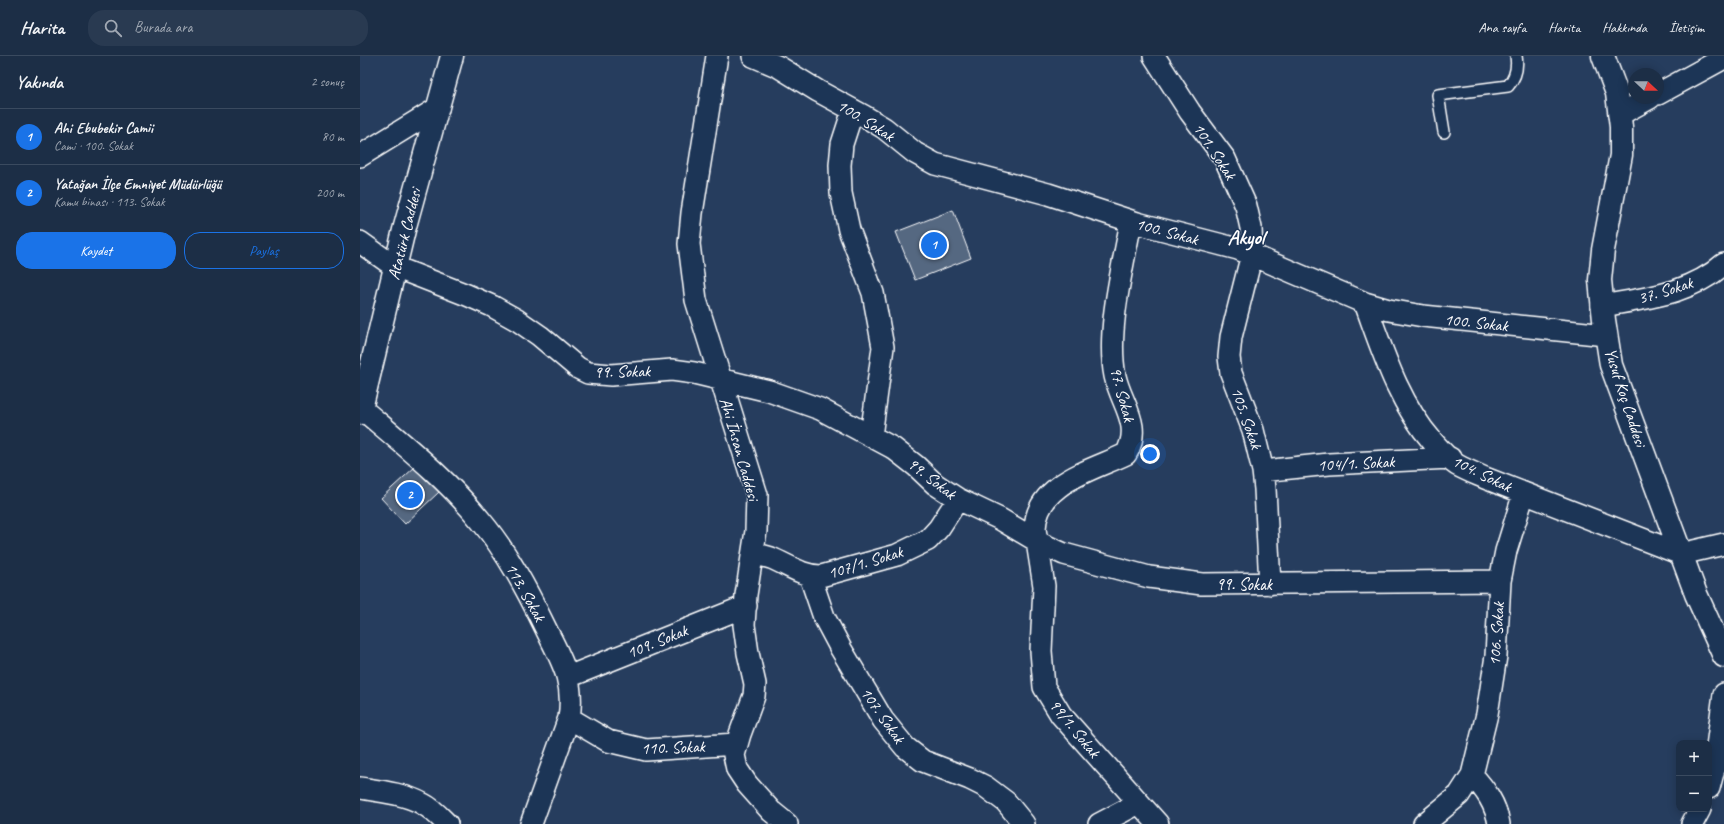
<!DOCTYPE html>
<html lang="tr">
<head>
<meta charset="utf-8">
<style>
	:root { --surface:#1c2e46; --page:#293a51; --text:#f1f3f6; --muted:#a0a8b3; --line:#3a4a5f; --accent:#1a73e8 }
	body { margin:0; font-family:Caveat,sans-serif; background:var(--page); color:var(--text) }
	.controls { position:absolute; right:12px; bottom:12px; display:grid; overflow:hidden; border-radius:8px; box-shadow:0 2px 10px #0003 }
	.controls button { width:36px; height:36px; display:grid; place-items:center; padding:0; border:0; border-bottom:1px solid var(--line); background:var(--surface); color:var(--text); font:20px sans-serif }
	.compass { position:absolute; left:1268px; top:12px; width:36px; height:36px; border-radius:50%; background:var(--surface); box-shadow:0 2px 10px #0003; rotate:112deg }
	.you { position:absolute; left:790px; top:398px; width:14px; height:14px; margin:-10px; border:3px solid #fff; border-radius:50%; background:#1a73e8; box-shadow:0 0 0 6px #1a73e833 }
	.badge { display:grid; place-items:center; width:26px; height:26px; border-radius:50%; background:var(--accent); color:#fff; font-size:13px; font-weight:700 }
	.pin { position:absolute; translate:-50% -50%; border:2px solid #fff; box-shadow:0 1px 4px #0006 }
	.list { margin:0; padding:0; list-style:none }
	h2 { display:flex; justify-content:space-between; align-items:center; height:52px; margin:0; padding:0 16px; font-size:17px }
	h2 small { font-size:13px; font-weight:400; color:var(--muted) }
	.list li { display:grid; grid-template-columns:26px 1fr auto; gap:12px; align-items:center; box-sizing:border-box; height:56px; padding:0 16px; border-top:1px solid var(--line) }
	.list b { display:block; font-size:15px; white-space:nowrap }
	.list p { margin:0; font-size:13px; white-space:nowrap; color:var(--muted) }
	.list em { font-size:13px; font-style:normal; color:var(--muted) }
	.actions { display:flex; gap:8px; padding:12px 16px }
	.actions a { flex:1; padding:9px 0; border:1px solid var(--accent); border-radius:16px; text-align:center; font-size:14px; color:var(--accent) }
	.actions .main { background:var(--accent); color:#fff }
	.icon { flex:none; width:22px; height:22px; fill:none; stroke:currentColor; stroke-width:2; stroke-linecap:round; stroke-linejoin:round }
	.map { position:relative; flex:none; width:1364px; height:768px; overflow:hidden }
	header { display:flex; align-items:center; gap:24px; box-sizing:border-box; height:56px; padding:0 20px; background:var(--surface); border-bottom:1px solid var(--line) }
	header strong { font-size:19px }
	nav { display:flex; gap:22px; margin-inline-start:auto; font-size:14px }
	.search { width:280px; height:36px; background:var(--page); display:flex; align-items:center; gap:10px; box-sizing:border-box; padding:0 14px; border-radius:16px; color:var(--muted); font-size:15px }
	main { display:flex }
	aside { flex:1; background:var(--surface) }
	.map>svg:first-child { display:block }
	.building { fill:#556781; stroke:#fff }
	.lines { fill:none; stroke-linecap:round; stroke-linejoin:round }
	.service-casing { stroke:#fff; stroke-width:14 }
	.minor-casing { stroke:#fff; stroke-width:24 }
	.tertiary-casing { stroke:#fff; stroke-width:25 }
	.service { stroke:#1d3557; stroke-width:11 }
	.minor { stroke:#1d3557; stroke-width:21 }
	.tertiary { stroke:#1d3557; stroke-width:22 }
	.labels { text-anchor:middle; stroke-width:3; stroke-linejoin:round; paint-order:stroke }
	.street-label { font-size:17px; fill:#fff; stroke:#1d3557 }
	.district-label { font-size:21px; font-weight:bold; fill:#fff; stroke:#1d3557 }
</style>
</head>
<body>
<header>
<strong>Harita</strong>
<div class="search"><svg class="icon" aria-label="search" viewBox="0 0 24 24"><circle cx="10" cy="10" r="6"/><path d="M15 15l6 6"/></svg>Burada ara</div>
<nav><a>Ana sayfa</a><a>Harita</a><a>Hakkında</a><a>İletişim</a></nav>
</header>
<main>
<aside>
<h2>Yakında<small>2 sonuç</small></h2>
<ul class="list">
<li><span class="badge">1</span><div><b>Ahi Ebubekir Camii</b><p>Cami · 100. Sokak</p></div><em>80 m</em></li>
<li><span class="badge">2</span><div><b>Yatağan İlçe Emniyet Müdürlüğü</b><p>Kamu binası · 113. Sokak</p></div><em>200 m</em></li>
</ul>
<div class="actions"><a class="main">Kaydet</a><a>Paylaş</a></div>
</aside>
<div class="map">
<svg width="1364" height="768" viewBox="0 0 1364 768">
	<rect width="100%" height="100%" fill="#263d5e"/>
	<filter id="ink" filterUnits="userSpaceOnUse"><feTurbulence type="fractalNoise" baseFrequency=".025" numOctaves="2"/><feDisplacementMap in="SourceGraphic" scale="8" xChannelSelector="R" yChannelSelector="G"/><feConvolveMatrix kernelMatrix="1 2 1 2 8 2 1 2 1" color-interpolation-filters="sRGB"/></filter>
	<g filter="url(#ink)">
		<path class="building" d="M593 154 611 202 555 224 536 176Z
			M56 410 79 436 45 468 21 442Z"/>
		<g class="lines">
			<g class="service-casing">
				<path id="service" d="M1084 76 1078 39 1148 30C1156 21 1158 12 1156 0"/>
			</g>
			<g class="minor-casing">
				<path id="minor" d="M357 0 332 157 329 188 336 244 397 439 396 475 386 539 384 569 388 597 395 628 394 640 380 678 374 699 377 713 387 728 411 755 427 768
					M393 0 419 11 458 35 504 60 524 72 555 97 575 108 688 138 777 167 878 193 1005 247 1029 254 1063 260 1246 279
					M794 0 830 56 865 103 886 150 891 172 892 198 871 281 869 301 871 317 893 374 903 415 905 433 910 528
					M1298 38 1364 2
					M493 54 482 88 480 109 481 137 489 174 513 237 523 291 511 380
					M1259 59 1290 42
					M0 100 78 52
					M771 165C763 211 746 275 755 320 761 348 783 369 766 398 733 414 676 427 675 473L684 530 681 595 684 631 701 659 798 768
					M0 186 35 211 107 239 132 250 157 264 180 280 218 312 228 317 251 319 312 314 334 317 409 335 460 353 533 392 556 410 575 428 598 443 640 463 682 488 704 498 789 521 842 528 1140 525
					M1005 247C1023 296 1038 346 1073 386 1080 394 1088 403 1097 409 1106 414 1116 418 1125 422L1321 498 1364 488
					M1242 250C1285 242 1331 238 1364 208
					M1 352C43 388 86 422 121 465 147 496 167 534 185 571 201 604 215 624 209 662L171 768
					M903 415 969 408 1090 402
					M393 497C399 499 405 500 411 502 428 509 442 520 461 520L537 499 568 484 579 472 598 443
					M450 520 464 561 481 593 523 664 545 691 563 705 610 723 626 731 646 746 664 768
					M208 621 386 550
					M209 662 248 685 286 694 376 688
					M1112 719C1125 733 1136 748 1139 768
					M0 732C20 735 46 738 63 748 73 753 80 761 87 768
					M1349 732 1354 713 1364 638
					M739 768 779 747
					M1064 768 1099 739 1112 719 1127 658 1136 600 1140 525 1146 495 1164 437
					M1332 768 1340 753"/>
			</g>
			<g class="tertiary-casing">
				<path id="tertiary" d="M1243 0 1257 37 1261 71V99L1243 194 1240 224 1244 264 1251 309 1336 538 1364 600
					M0 357 44 174 92 0"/>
			</g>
			<use href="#service" class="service"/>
			<use href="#minor" class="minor"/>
			<use href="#tertiary" class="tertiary"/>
		</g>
	</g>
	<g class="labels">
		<g class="street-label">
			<text transform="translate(506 64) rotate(32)" y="6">100. Sokak</text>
			<text transform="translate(855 95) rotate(57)" y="6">101. Sokak</text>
			<text transform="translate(807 175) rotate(15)" y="6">100. Sokak</text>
			<text transform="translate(44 178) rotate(-76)" y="6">Atatürk Caddesi</text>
			<text transform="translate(1305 234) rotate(-17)" y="6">37. Sokak</text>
			<text transform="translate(1116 266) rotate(6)" y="6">100. Sokak</text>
			<text transform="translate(262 315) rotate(-1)" y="6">99. Sokak</text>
			<text transform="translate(763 338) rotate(75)" y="6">97. Sokak</text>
			<text transform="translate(1266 341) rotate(72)" y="6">Yusuf Koç Caddesi</text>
			<text transform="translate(887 362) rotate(71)" y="6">105. Sokak</text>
			<text transform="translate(380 393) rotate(74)" y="6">Ahi İhsan Caddesi</text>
			<text transform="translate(996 407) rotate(-3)" y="6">104/1. Sokak</text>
			<text transform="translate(1122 417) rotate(26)" y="6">104. Sokak</text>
			<text transform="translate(572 422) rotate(38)" y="6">99. Sokak</text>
			<text transform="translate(505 506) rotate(-17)" y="6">107/1. Sokak</text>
			<text x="884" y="534">99. Sokak</text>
			<text transform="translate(166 536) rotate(61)" y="6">113. Sokak</text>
			<text transform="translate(1136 578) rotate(-86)" y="6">106. Sokak</text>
			<text transform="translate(297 585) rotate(-22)" y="6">109. Sokak</text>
			<text transform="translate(523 659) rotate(55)" y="6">107. Sokak</text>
			<text transform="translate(715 672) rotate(51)" y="6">99/1. Sokak</text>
			<text transform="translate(313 691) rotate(-2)" y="6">110. Sokak</text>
		</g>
		<g class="district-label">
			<text x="886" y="188">Akyol</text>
		</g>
	</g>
</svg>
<div class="controls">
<button>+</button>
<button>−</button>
</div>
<svg class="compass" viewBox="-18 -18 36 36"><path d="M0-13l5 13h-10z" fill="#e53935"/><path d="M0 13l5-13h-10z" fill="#a0a8b3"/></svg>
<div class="you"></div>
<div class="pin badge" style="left:574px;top:189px">1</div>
<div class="pin badge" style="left:50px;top:439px">2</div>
</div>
</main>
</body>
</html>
